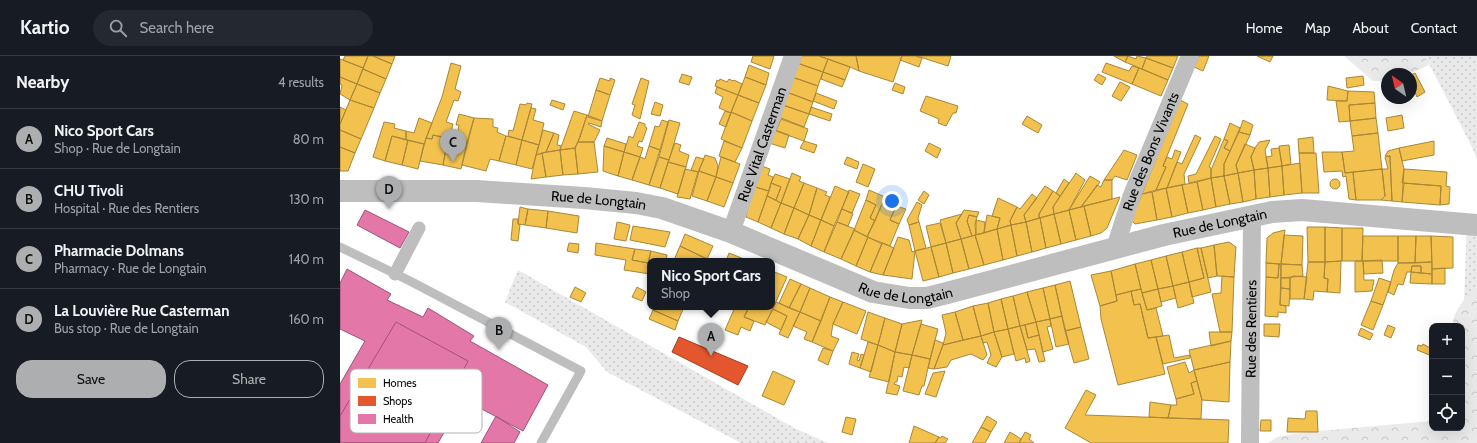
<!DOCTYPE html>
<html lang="en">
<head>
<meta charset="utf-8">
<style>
	:root { --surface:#171b24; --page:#242831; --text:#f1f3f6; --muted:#9ea1a6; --line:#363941; --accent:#adaeaf }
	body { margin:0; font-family:Cabin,sans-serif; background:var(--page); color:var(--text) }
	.controls { position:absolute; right:12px; bottom:12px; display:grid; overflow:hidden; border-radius:8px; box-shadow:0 4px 16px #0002 }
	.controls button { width:36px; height:36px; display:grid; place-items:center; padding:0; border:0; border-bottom:1px solid var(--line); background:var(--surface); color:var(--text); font:20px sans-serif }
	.compass { position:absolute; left:1041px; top:12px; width:36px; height:36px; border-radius:50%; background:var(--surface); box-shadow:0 4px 16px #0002; rotate:326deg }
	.you { position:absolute; left:552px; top:145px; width:14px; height:14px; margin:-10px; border:3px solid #fff; border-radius:50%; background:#1a73e8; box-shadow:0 0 0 6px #1a73e833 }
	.badge { display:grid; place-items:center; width:26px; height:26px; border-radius:50%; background:var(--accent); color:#111; font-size:13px; font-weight:700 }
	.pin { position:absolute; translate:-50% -33px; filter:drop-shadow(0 1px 2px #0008) }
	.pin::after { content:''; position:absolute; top:21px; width:14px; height:12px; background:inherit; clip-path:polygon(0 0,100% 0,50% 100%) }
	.popup { position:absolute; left:307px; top:202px; width:128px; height:52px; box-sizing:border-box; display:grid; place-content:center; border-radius:8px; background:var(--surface); filter:drop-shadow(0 1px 3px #0005); font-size:13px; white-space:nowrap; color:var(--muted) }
	.popup b { font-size:15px; color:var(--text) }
	.popup::after { content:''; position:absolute; left:50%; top:100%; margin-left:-8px; border:8px solid transparent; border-top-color:var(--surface) }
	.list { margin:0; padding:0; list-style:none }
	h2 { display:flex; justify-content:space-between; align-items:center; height:52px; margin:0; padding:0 16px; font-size:17px }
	h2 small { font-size:13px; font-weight:400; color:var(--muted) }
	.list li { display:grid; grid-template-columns:26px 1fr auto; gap:12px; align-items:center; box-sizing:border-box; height:60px; padding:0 16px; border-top:1px solid var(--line) }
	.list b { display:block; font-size:15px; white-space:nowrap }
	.list p { margin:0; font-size:13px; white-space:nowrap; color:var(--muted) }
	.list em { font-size:13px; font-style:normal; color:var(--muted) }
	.actions { display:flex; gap:8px; padding:12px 16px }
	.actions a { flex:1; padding:9px 0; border:1px solid var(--accent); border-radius:16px; text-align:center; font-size:14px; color:var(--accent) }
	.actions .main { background:var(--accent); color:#111 }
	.icon { flex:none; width:22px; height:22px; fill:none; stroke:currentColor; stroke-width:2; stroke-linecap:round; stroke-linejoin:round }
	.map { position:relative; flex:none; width:1137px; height:387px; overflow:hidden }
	header { display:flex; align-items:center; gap:24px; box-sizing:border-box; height:56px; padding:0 20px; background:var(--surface); border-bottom:1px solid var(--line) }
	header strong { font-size:19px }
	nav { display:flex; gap:22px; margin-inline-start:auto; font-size:14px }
	.search { width:280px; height:36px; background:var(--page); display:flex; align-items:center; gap:10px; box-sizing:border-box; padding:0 14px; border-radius:22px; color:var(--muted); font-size:15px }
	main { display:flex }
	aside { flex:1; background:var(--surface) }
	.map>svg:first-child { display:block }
	.grass { fill:url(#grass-dots) }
	.forest { fill:url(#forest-crowns) }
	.homes { fill:#f2c14e; stroke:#a98737 }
	.shops { fill:#e4572e; stroke:#a03d20 }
	.health { fill:#e377a8; stroke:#9f5376 }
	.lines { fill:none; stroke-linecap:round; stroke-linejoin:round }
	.service { stroke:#bebebe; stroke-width:9 }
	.pedestrian { stroke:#bebebe; stroke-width:13 }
	.minor { stroke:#bebebe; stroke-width:18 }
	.tertiary { stroke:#bebebe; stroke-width:22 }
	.labels { text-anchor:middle; stroke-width:4; stroke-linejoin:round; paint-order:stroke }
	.street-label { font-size:14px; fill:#000; stroke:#fff }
	.key { fill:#fff; stroke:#b2b2b2; stroke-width:1 }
	.key-label { font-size:11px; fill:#000 }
</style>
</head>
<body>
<header>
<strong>Kartio</strong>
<div class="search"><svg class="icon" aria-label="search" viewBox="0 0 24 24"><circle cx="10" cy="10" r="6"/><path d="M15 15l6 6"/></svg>Search here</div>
<nav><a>Home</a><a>Map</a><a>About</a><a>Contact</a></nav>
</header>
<main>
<aside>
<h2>Nearby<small>4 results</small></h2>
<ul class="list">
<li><span class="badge">A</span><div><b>Nico Sport Cars</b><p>Shop · Rue de Longtain</p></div><em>80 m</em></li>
<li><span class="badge">B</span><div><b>CHU Tivoli</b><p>Hospital · Rue des Rentiers</p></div><em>130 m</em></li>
<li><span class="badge">C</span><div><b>Pharmacie Dolmans</b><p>Pharmacy · Rue de Longtain</p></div><em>140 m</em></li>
<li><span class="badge">D</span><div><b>La Louvière Rue Casterman</b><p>Bus stop · Rue de Longtain</p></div><em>160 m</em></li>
</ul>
<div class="actions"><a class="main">Save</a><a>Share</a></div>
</aside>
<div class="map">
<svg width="1137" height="387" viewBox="0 0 1137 387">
	<defs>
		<pattern id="grass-dots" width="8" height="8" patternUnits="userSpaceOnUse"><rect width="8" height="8" fill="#eaeaea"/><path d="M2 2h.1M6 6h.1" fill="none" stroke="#c7c7c7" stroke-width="1.8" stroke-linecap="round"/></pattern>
		<pattern id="forest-crowns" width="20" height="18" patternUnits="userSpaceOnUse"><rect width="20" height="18" fill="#eaeaea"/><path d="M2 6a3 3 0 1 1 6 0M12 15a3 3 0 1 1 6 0" fill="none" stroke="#c7c7c7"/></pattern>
	</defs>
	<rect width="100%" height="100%" fill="#fff"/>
	<path class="grass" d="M1085 0H1137V103L1132 91Z
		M1127 169H1137V231L1124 245Z
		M178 214 456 373 488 387H401L267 316 246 291 165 246Z"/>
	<path class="forest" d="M1004 0H1085L1089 9 1069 18H1047V25H1033Z
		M1137 231V387H928L937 381 967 376 1092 365V372H1122V270H1113C1112 257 1127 238 1137 231Z"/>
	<path class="homes" d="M5 0H28L23 12 3 4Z
		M28 0H33L52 8 46 23 23 13Z
		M33 0H55L52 8Z
		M413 0H434L430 13 411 6Z
		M456 0H479L488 3 483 16 454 6Z
		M479 0H516L519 15 510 11Z
		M516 0H562L553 26 519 15Z
		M562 0H575L582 2 579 11 560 4Z
		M577 0H611L608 10Z
		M774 0H788L785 6Z
		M788 0 796 3 797 0 806 2 802 13 785 6Z
		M807 0H838L833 12 806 2Z
		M859 0H869L863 15 854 11Z
		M917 0H933L930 6Z
		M806 2 833 12 828 24 802 13Z
		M0 3 23 12 17 28 0 21Z
		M488 3 510 11 505 24 483 16Z
		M454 6 483 16 478 30 449 20Z
		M111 7 121 10 115 33 121 36 118 45 114 44 106 66 113 68 109 83 93 79 92 83 86 82 102 41Z
		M766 7 789 15 792 10 799 12 792 28 762 16Z
		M409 9 429 17 426 29 405 21Z
		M799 12 828 24 821 40 792 28Z
		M23 13 46 23 40 37 17 28Z
		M483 16 505 24 502 31 481 23Z
		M1075 17 1085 36 1077 41 1071 27V19Z
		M342 18 352 21 349 29 339 26Z
		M758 18 766 22 762 29 754 24Z
		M449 20 478 30 473 46 444 35Z
		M1023 20 1024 29 1007 32 1006 22Z
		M0 21 17 28 10 44 0 38 2 29 0 28Z
		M405 21 426 29 419 47 398 39Z
		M260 22 270 25V22L275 24 270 39 256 34Z
		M301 22 309 25 300 63 292 59 295 49 292 48Z
		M380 23 387 26 389 23 393 25 394 24 402 28 398 39 375 30 377 24 379 25Z
		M780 26 790 31 781 45 772 40Z
		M555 27 565 31 563 38 552 34Z
		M17 28 40 37 34 52 10 44Z
		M988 30 1008 35 1007 45 987 44Z
		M377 31 398 39 391 57 379 52 383 41 375 37Z
		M256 34 270 39 262 65 248 61Z
		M444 35 473 46 469 58 440 48Z
		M1008 35 1034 36 1035 47 1009 49 1010 65 999 66 996 45H1007Z
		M476 37 497 45 494 53 473 45Z
		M398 39 419 47 412 65 391 56Z
		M586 40 618 50 616 57H613L606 70 598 67 599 63 580 55Z
		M10 44 34 52 21 83 0 74V68Z
		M212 44 225 48 223 54 210 49Z
		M840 44 848 48 823 110 826 111 816 134 802 138Z
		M315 46 323 49 320 60 311 58Z
		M187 47 192 48 182 84 168 80 169 74 173 75 180 48 186 49Z
		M1035 47 1036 62 1010 65 1009 49Z
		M440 48 469 58 464 71 436 60Z
		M0 51 6 54 0 68Z
		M471 51 492 58 490 65 469 58Z
		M191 52 196 53 193 64 204 67 199 89 182 84Z
		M234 55 247 59 240 81 235 92 220 94Z
		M385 55 391 57 386 71 379 68Z
		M391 56 412 65 402 92 381 83Z
		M119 58 134 62 127 86 116 84 119 69H116Z
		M247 59 262 65 261 71 249 67 248 68 260 74 254 86H238Z
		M1062 59 1064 72 1048 75 1046 62Z
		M687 60 702 69 698 77 682 68Z
		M79 62 92 67 84 88 66 84V75L74 77Z
		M134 62 153 63V71L158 72 157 76 166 80 159 105 150 103 146 115 122 109Z
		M1036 62 1038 77 1012 80 1010 65Z
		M441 63 468 73 464 85 436 75Z
		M322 64 328 66 320 94 309 90 315 70 319 71Z
		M329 64 340 67 329 104 319 101Z
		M903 64 913 69 910 79 899 76Z
		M44 66 55 68 54 72 66 75V84L52 80 45 105 33 101Z
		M299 66 305 68V71L307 72 302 86 299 85 297 90 303 92 300 101 284 96 289 80 293 82Z
		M890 67 900 72 890 95 884 92 888 85 884 83Z
		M0 74 21 83 15 97 0 91Z
		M203 74 214 77 206 96 196 99Z
		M435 74 449 79 445 92 426 86Z
		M899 76 910 79 896 109 898 117 884 120V108Z
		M214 77 219 79 217 89 221 90 220 94 206 96Z
		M1038 77 1042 113 1005 117 1002 96 1014 95 1012 80Z
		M93 79 108 82 103 109 80 105 86 82 92 83Z
		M855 79 861 82 844 118 845 128 827 132 837 106 842 108Z
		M52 80 68 84 62 109 45 105Z
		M166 80 182 84 176 109 159 105Z
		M875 80 881 83 869 111 871 112V122L849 127 848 120 856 118Z
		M973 81 974 97H959L958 83Z
		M108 82 127 86 121 113 103 109Z
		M267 82 286 88 284 96 264 90Z
		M884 83 888 85 884 92 890 95 884 108V120L871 122V114Z
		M68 84 84 88 78 113 62 109Z
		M182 84 199 89 192 113 176 109Z
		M930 84 925 94 928 112 914 114 911 101 915 92 919 86Z
		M384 85 402 92 395 106 379 100Z
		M464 85 477 89 474 97 460 92Z
		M1094 85V99L1062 105 1059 92Z
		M238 86H254L258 116 238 118 235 92Z
		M335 87 341 89 339 95 349 99 346 111 328 106Z
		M589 87 601 93 597 102 585 95Z
		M905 88 915 92 911 101 914 114 898 117 896 109Z
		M949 89 951 108 942 110 939 90Z
		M264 90 284 96 278 120 263 115Z
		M309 90 320 94 309 129 292 124 300 101 305 103Z
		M0 91 15 97 8 115H0Z
		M235 92 238 118 223 119 220 94Z
		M939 92 942 110 928 112 926 101 932 100 931 93Z
		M1059 92 1064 113 1062 146 1052 145 1050 100H1045L1048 95Z
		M220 94 223 119 206 121 202 97Z
		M784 94 797 99 787 124 775 120 772 124H764Z
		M835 94 841 96 827 132 816 134 826 111 823 110 827 101 832 103Z
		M284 96 300 101 292 124 278 120Z
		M982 96H1002L1005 117 1013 116 1016 144 1009 143 1006 120 1003 121 1002 115 984 116Z
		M202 97 206 121 191 123 196 99Z
		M959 97H976L979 137H962Z
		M365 99 375 102 378 110 376 121 359 115Z
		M1050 100 1052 145 1041 144 1045 140 1042 113H1048L1045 101Z
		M319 101 329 104 320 132 309 129Z
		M356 101 364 103 358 116 351 114Z
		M381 101 400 108 393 127 376 121Z
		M507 101 519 106 517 113 504 108Z
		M328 106 346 111 338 138 320 132Z
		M960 107 962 137 944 139 942 110Z
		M523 108 535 113 528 131 516 126Z
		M419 109 430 113 428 119 433 121 429 135 412 130Z
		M942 110 944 139 930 141 928 112Z
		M928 112 930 141 916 143 914 114Z
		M345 113 358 116 350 143 337 141Z
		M1042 113 1045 140 1041 144H1016L1013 116Z
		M1064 113 1107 116 1106 130 1110 131 1109 148 1100 149 1101 130 1062 127Z
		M914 114 916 143 903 146 898 117Z
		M359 115 376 121 367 145 352 140Z
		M452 117 461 121 459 125 464 127 454 152 441 147Z
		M736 117 745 124 729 154 714 158 713 151Z
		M898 117 903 146 890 148 884 120Z
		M435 118 450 123 441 147 436 144 441 131 431 127Z
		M750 120 760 126 741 151 729 154Z
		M884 120 890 148 876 151 871 122Z
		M376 121 393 127 384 151 367 145Z
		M871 122 876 151 863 154 857 126Z
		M724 123 729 127 720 140 716 137Z
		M990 128a5 5 0 1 1 10 0a5 5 0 1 1-10 0Z
		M764 124H772V143L741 151 757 129 761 131Z
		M857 126 863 154 848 157 842 129Z
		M431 127 441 131 436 144 427 140Z
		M464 127 477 132 469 159 454 152Z
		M1064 127 1101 130 1100 149 1062 146Z
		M842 129 848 157 832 161 826 132Z
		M412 130 429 135 418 166 406 161Z
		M495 130 509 136 494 170 481 164Z
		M705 130 713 135 699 158V162L686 166 684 159Z
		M477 132 487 136 485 139 490 141 481 164 469 159Z
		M826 132 832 161 817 164 812 136Z
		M509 134 520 138 512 157 502 153Z
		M529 134 545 141 535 165 530 162 536 149 526 144Z
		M584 135 589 139 584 148 578 144Z
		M713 135 720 140 713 151 714 158 699 162V158Z
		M812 136 817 164 795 168 791 164 802 138Z
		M692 138 697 142 684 159 686 166 671 169 670 165 677 151 680 153Z
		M427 140 441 147 431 172 418 166Z
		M780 141 767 172 761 177 751 180 744 150Z
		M658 142 677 151 670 165 671 169 657 173 660 162 652 160Z
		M526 144 536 149 530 162 535 165 527 181 514 174Z
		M544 144 556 150 550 164 559 168 550 190 527 181Z
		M577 146 582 149 578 162 579 166 569 169 567 164Z
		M441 147 454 152 444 178 431 172Z
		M556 150 566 153 559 168 550 164Z
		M744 150 751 180 736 184 729 154Z
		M180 151 188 153 185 169 178 168Z
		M454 152 469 159 458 183 444 178Z
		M188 153 208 155 206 172 185 169Z
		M502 153 513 158 508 170 497 166Z
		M624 154 639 156 637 161 629 159 627 165 632 180 621 183 616 167Z
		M729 154 736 184 721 188 714 158Z
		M208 155 239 160 237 177 206 172Z
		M622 158 616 167 621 183 606 187 600 164Z
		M714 158 721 188 706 192 700 162Z
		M469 159 481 164 471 190 458 183Z
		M629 159 637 161 635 169 636 179 632 180 627 165Z
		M647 159 660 162 657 173 644 177Z
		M700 162 706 192 692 196 686 166Z
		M173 163H178V168L180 169 178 185 171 184Z
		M481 164 494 170 484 196 471 190Z
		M636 164 645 166 644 177 636 179Z
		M277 166 290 169 286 185 274 183Z
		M497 166 515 173 501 203 484 196Z
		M579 166 586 192 575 195 569 169Z
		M686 166 692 196 677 200 671 169Z
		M600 167 606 187 591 191 586 170Z
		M671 169 677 200 663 204 657 173Z
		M293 170 330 176 325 191 290 184Z
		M967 171H985V206H968Z
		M985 171 1002 172V205L985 206Z
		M1002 172H1023L1022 205H1002Z
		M657 173 663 204 644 209 635 179Z
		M514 174 528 181 516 210 501 203Z
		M945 174 941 208 926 207 927 182 933 177Z
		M345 178 373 190 367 203 340 190Z
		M635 179 644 209 629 213 621 183Z
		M944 179 963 180 962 209 941 208Z
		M1023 180H1058V205H1022Z
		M1058 180H1076L1075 207H1058Z
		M1076 180H1091L1092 206 1075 207Z
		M1091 180 1113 181V212L1092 213Z
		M528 181 542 188 530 216 516 210Z
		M558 181 569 184 572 196 575 195 572 223 543 219Z
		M621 183 629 213 613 217 606 187Z
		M889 186 896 191 894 221 877 220 874 189Z
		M229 187 239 188 238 197 227 195Z
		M256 187 295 193 292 204 308 207 311 195 327 199 326 205H310V218L284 214 286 204 255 199Z
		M542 187 554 192 543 219 530 216Z
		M606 187 613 217 599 221 591 191Z
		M874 189 877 220 868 222 861 192Z
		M340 190 367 203V205L334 204Z
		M591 191 599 221 583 225 575 195Z
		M857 192 864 222 849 226 842 196Z
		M857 192H861L871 236 852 241 849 226 864 222Z
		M295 193 311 195 308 207 292 204Z
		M842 196 849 226 833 230 826 200Z
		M389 197 409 205H386Z
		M826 200 833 230 818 233 811 204Z
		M811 204 818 233 802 237 795 208Z
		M1042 204 1043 217 1024 218 1023 205Z
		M1001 205 1000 237 987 236 988 223 984 222 985 206Z
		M1015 205H1023L1024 224H1034L1032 235 1015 236Z
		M968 206H985L984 222 988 223 987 236 974 235 973 244 964 243Z
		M1092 206V218L1081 217V210H1072L1071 216H1067L1063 229 1058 228 1054 239 1048 236 1054 214 1058 207Z
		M926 207 939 208 938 222 926 221Z
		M795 208 801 233 776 239 771 215Z
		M939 208 941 209 940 249 946 250V257L938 256V261L925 260 926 221 938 222Z
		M941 208 962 209 963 220 941 222Z
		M1072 210H1081V217L1071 216Z
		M1105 212V228H1092V213Z
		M432 215 447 221 435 248 432 247Z
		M771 215 777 245 760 250 751 219Z
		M1071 216 1092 218V228L1070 227Z
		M882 220 894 221 892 276H880L872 238 881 237Z
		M953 220 967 221 964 243H950V222Z
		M941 222H950V233L941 232Z
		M1039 222 1051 226 1043 249 1031 245Z
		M450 223 461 228 449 252 439 247Z
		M730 225 741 271 725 275 715 229Z
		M849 226 854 247 838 252 833 230Z
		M461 228 470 232 460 256 449 252Z
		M715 229 722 260 710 263 703 232Z
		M833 230 836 242 821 246 818 233Z
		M235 231 246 237 241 246 230 241Z
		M297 231 306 236 302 245 292 241Z
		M470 232 490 241 481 265 460 256Z
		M703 232 710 263 696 266 687 236Z
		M941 232 950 233 949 250 940 249Z
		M801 233 807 254 816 252 823 280 808 282 800 248 794 249 791 235Z
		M818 233 822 250 807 254 802 237Z
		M791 235 794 249 800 248 808 282 816 281 825 318 778 329 761 263 760 250 777 245 776 239Z
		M687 236 696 266 680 270 673 240Z
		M673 240 680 270 668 273 661 243Z
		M490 241 503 246 493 268 491 280 499 283 493 295 472 286Z
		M661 243 668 273 654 276 648 247Z
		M1031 245 1043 249 1033 274 1021 269Z
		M436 246 460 256 448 282 439 278 447 260 433 253Z
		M503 246 526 255 517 278 493 268Z
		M432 247 435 248 425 269 404 261 409 251H432Z
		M648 247 654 276 641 280 633 250Z
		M633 250 641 280 623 284 615 256Z
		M314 251H344L338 265 313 254Z
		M395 251 408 253 404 261 414 265 410 275 401 271 398 279 385 274Z
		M433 253 447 260 441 274 426 266Z
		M313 254 338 265 335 274 309 263Z
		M460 256 481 265 472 286 464 283 467 276 453 270Z
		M528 256 545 262 538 289 521 283Z
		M615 256 623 284 603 289 606 277 602 259Z
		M722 260 729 288 716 291 710 263Z
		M545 262 562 268 555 296 538 289Z
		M710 263 711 270 707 271 713 293 703 296 696 266Z
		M582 264 572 299 555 296 562 268Z
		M696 266 699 279 688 282 685 269Z
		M581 268 598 273 590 303 572 299Z
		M924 268H940L939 281 924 280Z
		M685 269 688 282 699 279 705 305 699 306 695 293 687 294 680 270Z
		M1048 269 1055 272 1051 282 1044 279Z
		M680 270 690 305 686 307 685 302 676 305 668 273Z
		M741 271 749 303 734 307 725 275Z
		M1021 272 1033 278 1030 284 1018 279Z
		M668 273 674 298 662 301 654 276Z
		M654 276 662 301 656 311 647 307 651 299 647 286 643 287 641 280Z
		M869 276H892L891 285 871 290Z
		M829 279 834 302 850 299V302L823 308 816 281Z
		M641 280 647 299 643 304 631 298 611 304 607 311 594 313 603 289Z
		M595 284 603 287V289L594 313 588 312Z
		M891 285 890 306 854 314 849 294Z
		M528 286 538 289 531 316 520 312Z
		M1083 288 1092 293V300L1077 294 1078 289 1082 290Z
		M538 289 555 296 549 326 529 321Z
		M483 292 493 295 488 309 478 304Z
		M512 296 519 298 517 304 519 305 521 298 524 299 520 312 509 308Z
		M555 296 572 299 569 312 564 311 562 321 558 320 557 326H555L554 328 560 330 557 339 546 337Z
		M572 299 590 303 584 330H582L579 339 563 335Z
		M845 306 849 317 854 314 857 325 851 327 854 338 836 343 827 311Z
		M890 306 889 346 862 344 854 314Z
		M433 315 455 325 444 349 422 340Z
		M605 315 596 341 585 338 593 317Z
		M857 325 862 344 861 363 828 362 831 349H837L836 343 854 338 851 327Z
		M746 334 756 339 745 359 889 364 888 387H751L725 372Z
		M810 346 831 349 828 362 809 361Z
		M966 355H977L978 376H947L948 362 965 363Z
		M647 360 657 366 651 376 641 371Z
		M506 361 516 363 512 379 502 376Z
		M921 364H931V375H920Z
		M574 370 599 381 595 387H569Z
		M641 371 651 376 648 382 645 387H632Z
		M670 376 681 383 679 387H664Z
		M685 376 691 379 689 383 694 387H679Z
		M602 380 608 383 605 387H595L599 381 601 382Z"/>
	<path class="shops" d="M339 281 408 310 398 329 332 296Z"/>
	<path class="health" d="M25 154 69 176 60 192 17 169Z
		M7 213 51 238 47 244 83 261 88 252 134 280 130 285 208 329 183 375 123 343 98 387H0V328L25 285 0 273V227Z
		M56 266 128 305 85 387H0V360Z
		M156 360 180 376 174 387H141Z"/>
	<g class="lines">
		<path class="service" d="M0 191 70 225 241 315 201 387"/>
		<path class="pedestrian" d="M55 218 79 172"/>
		<g class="minor">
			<path id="s1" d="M391 176 453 0"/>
			<path id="s2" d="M775 192 792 139 850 0"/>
			<path id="s3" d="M910 387 912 159"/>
		</g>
		<path class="tertiary" id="s4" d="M0 135H137L244 142 296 147 322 152 391 176 533 236 569 242H587L607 237 824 179 932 156 962 154 1137 169"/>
	</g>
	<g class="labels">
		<g class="street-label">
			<text dy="5" stroke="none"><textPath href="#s1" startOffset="93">Rue Vital Casterman</textPath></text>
			<text dy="5" stroke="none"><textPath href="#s2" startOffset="103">Rue des Bons Vivants</textPath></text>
			<text dy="5" stroke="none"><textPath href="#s4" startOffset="259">Rue de Longtain</textPath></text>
			<text dy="5" stroke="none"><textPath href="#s4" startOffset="907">Rue de Longtain</textPath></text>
			<text dy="5" stroke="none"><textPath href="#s4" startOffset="583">Rue de Longtain</textPath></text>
			<text dy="5" stroke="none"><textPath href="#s3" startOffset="114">Rue des Rentiers</textPath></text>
		</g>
	</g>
	<rect x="10" y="313" width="132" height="64" rx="6" class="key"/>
	<rect x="18" y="322" width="18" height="10" fill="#f2c14e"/>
	<rect x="18" y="340" width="18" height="10" fill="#e4572e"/>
	<rect x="18" y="358" width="18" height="10" fill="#e377a8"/>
	<g class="key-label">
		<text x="43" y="331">Homes</text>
		<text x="43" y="349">Shops</text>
		<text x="43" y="367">Health</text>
	</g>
</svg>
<div class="controls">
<button>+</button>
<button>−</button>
<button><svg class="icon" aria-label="locate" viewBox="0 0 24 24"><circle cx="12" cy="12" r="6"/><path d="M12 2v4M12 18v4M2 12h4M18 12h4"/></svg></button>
</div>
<svg class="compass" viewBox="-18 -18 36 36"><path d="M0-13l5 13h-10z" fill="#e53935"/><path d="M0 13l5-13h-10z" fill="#9ea1a6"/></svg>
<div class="you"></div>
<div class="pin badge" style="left:371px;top:300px">A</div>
<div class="popup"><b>Nico Sport Cars</b>Shop</div>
<div class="pin badge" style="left:159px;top:294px">B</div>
<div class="pin badge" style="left:113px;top:106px">C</div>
<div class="pin badge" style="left:49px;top:153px">D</div>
</div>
</main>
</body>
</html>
